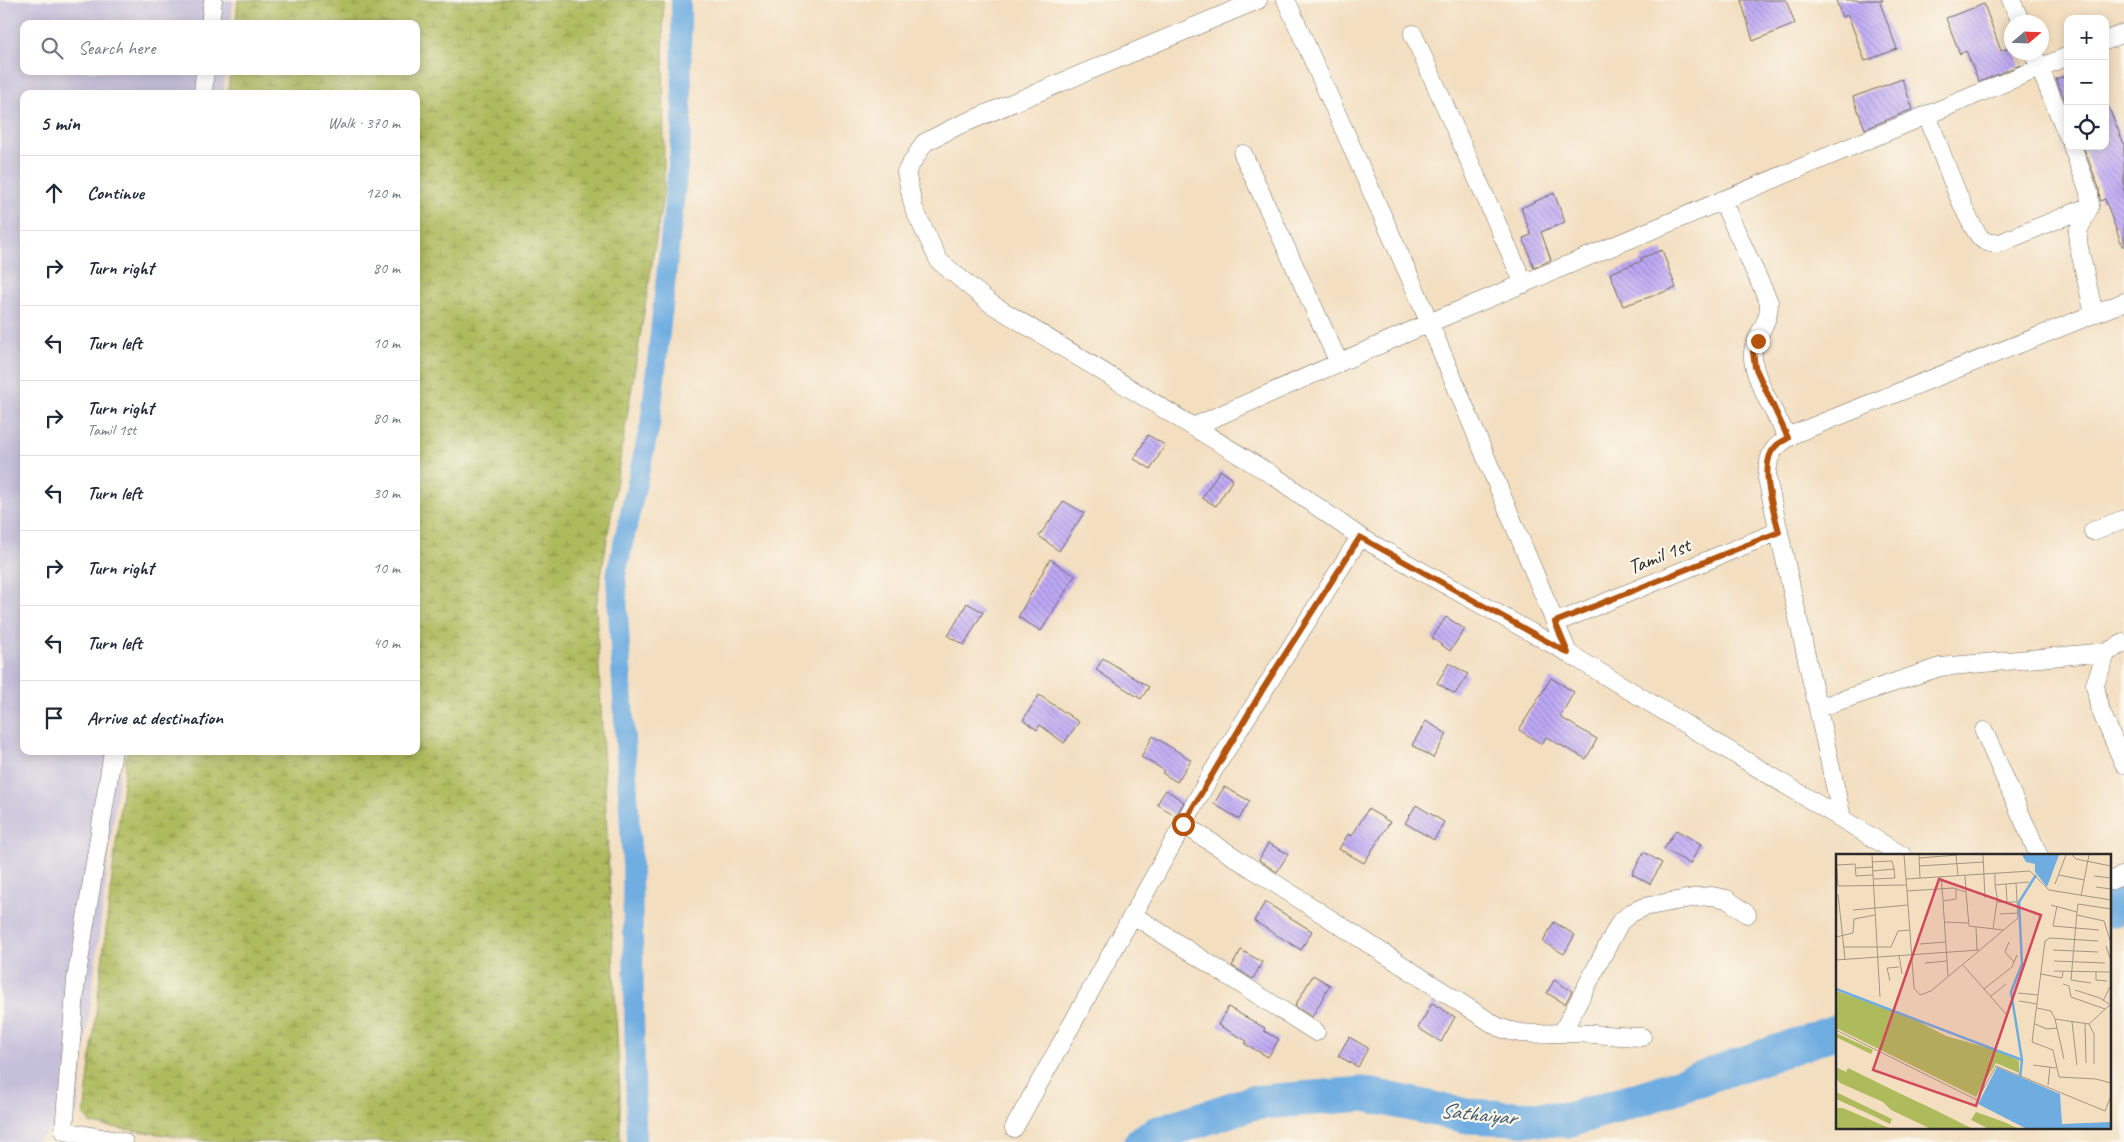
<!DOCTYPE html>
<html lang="en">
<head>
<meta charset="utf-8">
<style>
	:root { --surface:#fff; --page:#f2f2f3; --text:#1f2937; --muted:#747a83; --line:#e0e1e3 }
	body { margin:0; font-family:Caveat,sans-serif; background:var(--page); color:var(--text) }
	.controls { position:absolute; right:15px; top:15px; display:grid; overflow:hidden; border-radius:10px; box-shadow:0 2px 12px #0003 }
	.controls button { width:45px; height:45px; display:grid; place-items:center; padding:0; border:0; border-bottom:1px solid var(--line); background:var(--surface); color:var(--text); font:25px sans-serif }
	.compass { position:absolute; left:2004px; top:15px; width:45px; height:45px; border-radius:50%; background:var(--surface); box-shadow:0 2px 12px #0003; rotate:71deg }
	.stop { position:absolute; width:15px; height:15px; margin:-11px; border:4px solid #b45309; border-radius:50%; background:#fff }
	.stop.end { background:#b45309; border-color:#fff; box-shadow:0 1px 5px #0008 }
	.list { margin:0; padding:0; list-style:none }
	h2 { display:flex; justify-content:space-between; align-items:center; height:65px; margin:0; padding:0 20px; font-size:21px }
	h2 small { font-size:16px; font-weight:400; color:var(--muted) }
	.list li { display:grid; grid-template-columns:32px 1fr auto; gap:15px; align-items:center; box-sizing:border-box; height:75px; padding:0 20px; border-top:1px solid var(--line) }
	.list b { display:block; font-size:19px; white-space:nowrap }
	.list p { margin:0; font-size:16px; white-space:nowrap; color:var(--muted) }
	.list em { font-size:16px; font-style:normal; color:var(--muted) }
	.icon { flex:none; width:28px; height:28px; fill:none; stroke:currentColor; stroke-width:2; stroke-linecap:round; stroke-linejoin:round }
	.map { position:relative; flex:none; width:2124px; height:1142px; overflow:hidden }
	.search { position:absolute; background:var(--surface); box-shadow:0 2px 12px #0003; left:20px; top:20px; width:400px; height:55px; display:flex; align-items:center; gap:12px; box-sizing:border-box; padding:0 18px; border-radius:10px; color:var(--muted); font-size:19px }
	.panel { position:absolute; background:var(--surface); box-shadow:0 2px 12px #0003; left:20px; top:90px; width:400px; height:665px; border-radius:10px }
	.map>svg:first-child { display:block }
	.railway { fill:#c5c0da }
	.wetland { fill:url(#wetland-marsh); stroke:#6c7344 }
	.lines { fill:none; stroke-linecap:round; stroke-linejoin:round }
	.canal { stroke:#6fade1; stroke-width:20 }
	.river { stroke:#6fade1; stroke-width:35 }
	.building { fill:url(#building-back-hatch) }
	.minor-casing { stroke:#716a5f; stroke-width:19 }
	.minor { stroke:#fff; stroke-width:18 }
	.route { stroke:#b45309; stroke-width:6 }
	.labels { text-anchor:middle; stroke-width:4.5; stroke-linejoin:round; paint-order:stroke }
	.street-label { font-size:21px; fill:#2b2b2b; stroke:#fbf7ec }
	.water-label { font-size:22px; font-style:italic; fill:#43586b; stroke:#fbf7ec }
	.inset-river { fill:none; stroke:#6fade1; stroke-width:2.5 }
	.inset-road { fill:none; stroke:#a39684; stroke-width:1 }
	.view { fill:#d1495b; fill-opacity:0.15; stroke:#d1495b; stroke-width:2.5 }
	.inset-edge { fill:none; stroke:#2b2b2b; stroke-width:2.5 }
</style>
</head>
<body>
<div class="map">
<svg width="2124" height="1142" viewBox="0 0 2124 1142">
	<defs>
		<pattern id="wetland-marsh" width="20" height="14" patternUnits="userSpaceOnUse" patternTransform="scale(1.25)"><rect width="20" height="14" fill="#aebb5d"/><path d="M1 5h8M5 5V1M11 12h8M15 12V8" fill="none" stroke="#8e984d"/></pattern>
		<pattern id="building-back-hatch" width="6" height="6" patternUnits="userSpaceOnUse" patternTransform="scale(1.25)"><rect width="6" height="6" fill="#bea9f5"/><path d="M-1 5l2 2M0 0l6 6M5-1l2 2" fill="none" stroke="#9b8ac7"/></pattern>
	</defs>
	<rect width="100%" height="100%" fill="#fbf7ec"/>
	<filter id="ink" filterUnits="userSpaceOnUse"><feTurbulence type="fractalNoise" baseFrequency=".02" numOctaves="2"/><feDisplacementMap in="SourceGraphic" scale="10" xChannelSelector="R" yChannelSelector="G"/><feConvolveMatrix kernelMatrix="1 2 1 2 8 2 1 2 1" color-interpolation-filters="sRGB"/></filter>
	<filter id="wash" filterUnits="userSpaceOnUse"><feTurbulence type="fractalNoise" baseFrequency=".0096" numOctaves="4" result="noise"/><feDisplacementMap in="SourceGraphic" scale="20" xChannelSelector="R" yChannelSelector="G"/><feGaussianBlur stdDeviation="1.12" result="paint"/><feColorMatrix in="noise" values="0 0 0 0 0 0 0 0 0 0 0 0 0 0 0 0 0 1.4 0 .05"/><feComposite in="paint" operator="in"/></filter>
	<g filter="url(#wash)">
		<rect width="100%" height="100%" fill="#f3dec0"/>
		<path class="railway" d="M0 0H233L231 24H24V71H225L223 94H24V751H122L77 1112 34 1142H0Z"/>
		<path class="wetland" d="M238 0H663L664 190 596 607 620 1096V1142H212L91 1124 84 1115 127 751H416V94H228L230 71H416V24H236Z"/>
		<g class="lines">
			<path class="canal" d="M636 1142 632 866 616 575 650 425 682 129 681 0"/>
			<path class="river" d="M2110 910 2124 903
				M1142 1142 1156 1134 1251 1103 1364 1094 1467 1116 1568 1120 1652 1095 1838 1031"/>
		</g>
		<g id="blocks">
			<path class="building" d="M1741 0H1786L1795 24 1753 41Z
				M1836 0H1883L1880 3 1897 49 1865 61 1848 15 1842 17Z
				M1984 4 2001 51 2012 47V52H2015L2020 65 1979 82 1966 51 1960 54 1946 18Z
				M2068 75V108L2056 79Z
				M1902 79 1913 109 1865 129 1853 97Z
				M2105 99 2124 144V246H2122L2105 199 2100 201 2099 188 2083 146H2105Z
				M1554 193 1565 222 1541 232 1551 260 1534 268 1523 238 1531 235 1521 208Z
				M1662 250 1676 288 1623 306 1610 273 1642 261 1641 258Z
				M1148 435 1165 445 1151 469 1134 459Z
				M1220 470 1233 479 1216 506 1202 498Z
				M1064 501 1084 513 1059 551 1039 536Z
				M1050 559 1075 576 1041 631 1018 617Z
				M967 603 983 612 964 645 948 636Z
				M1446 617 1465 629 1450 651 1432 638Z
				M1103 658 1149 687 1141 699 1096 670Z
				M1449 663 1468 674 1455 694 1437 683Z
				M1551 678 1574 692 1560 717 1597 739 1586 759 1546 737 1542 744 1519 730Z
				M1039 695 1079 722 1064 743 1040 725 1037 730 1023 720Z
				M1426 721 1447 734 1433 758 1412 745Z
				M1153 736 1191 760 1177 782 1162 773 1164 770 1141 757Z
				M1224 787 1250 801 1239 819 1214 804Z
				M1166 790 1184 802 1176 816 1157 804Z
				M1416 805 1444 822 1434 840 1405 823Z
				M1368 809 1390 822 1364 863 1339 849 1348 834 1352 836Z
				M1676 830 1701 844 1690 864 1664 849Z
				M1268 843 1288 854 1277 872 1259 860Z
				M1644 852 1662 863 1650 884 1632 874Z
				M1265 902 1312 931 1301 950 1254 921Z
				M1554 922 1575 935 1564 954 1543 942Z
				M1241 950 1262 962 1253 979 1232 966Z
				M1313 975 1330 985 1312 1017 1295 1006Z
				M1554 980 1572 991 1565 1004 1547 993Z
				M1432 1003 1455 1017 1441 1042 1418 1028Z
				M1228 1007 1265 1028 1264 1031 1279 1039 1268 1057 1245 1044 1247 1041 1218 1025Z
				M1349 1037 1368 1048 1358 1067 1338 1056Z"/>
		</g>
	</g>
	<g filter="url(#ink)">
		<use href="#blocks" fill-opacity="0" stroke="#716a5f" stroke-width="1"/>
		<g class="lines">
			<g class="minor-casing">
				<path id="minor" d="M1258 0 955 127 924 143 906 172 914 209 939 261 990 303 1274 476 1360 537 1568 653 1903 856
					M1286 0 1416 291 1568 653
					M2011 0 2021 22
					M210 24 213 0
					M1413 34 1524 284
					M2105 41 2124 33
					M2033 52 2068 136
					M203 94 205 71
					M1927 115 2068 56
					M2072 146 2089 192 2090 206 2078 231V243L2094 314 2124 302
					M1243 154 1339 363
					M1722 200 1769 302C1770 323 1756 334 1753 352 1750 374 1778 418 1788 438
					M1193 427 1429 323 1927 115C1937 140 1966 225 1982 239 1987 244 1993 243 2000 243L2090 206
					M2093 531 2124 519
					M1555 623 1779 531
					M2124 643 2107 652 2095 684 2099 707 2124 764
					M1818 708 1940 667 2107 652
					M1984 731 2039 856
					M113 751 76 980 64 1131 124 1142
					M1842 818 1767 478C1768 452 1772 448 1794 434L2094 314
					M1183 824 1498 1027C1525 1037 1536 1033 1563 1033 1589 1033 1616 1036 1642 1037
					M2110 881 2124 875
					M1133 915 1316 1032
					M1562 1033 1620 922 1631 913 1644 907 1697 897 1712 896 1727 899 1747 914
					M1014 1128 1213 771 1360 537"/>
			</g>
			<use href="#minor" class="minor"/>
		</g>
	</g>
	<g class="lines" filter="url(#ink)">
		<path class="route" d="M1183 824 1263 689 1360 537 1568 653 1555 622 1779 532C1774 511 1758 464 1775 447 1778 443 1784 441 1788 438L1755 367 1753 352 1758 341"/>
	</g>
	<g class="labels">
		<g class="street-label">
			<text transform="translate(1659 556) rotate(-22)" y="7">Tamil 1st</text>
		</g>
		<g class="water-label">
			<text transform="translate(1478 1113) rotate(6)" y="8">Sathaiyar</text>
		</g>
	</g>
	<g transform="translate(1836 854)">
		<rect width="275" height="275" fill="#f3dec0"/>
		<path d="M0 209V213L10 218 12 214 63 239 55 256 47 248 4 229 0 224ZM0 238 56 265 54 270 31 259 0 245Z" fill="#aebb5d"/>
		<path d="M0 137 74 163 110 182 163 197 183 207V219L160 209 140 243 0 174ZM0 179 37 196 35 200 0 183ZM63 239 97 255 135 274H93L55 256ZM0 254H7L53 274H0ZM140 258 168 268 181 274H151L135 266Z" fill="#aebb5d"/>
		<path d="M171 1H223L211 33 199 18V10L190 8 186 1ZM161 213 224 240 226 270 275 268V274H189L142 250Z" fill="#6fade1"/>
		<path class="inset-river" d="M0 135 186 206M184 223 186 206 175 138 186 110 183 48 200 21"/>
		<path class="inset-road" d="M0 1 2 32 70 31M36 1 37 21M68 1 71 37 117 34 130 38 129 21M83 1 84 24M120 1 122 22M147 1 149 44M236 1 240 5 275 12M83 4 122 1M36 8 56 7 58 15 59 24 38 25M1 11 19 10 20 22 37 21 44 143M83 12 148 8M20 14 37 13M37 17 58 15M159 19V31L193 28M223 21 248 26M258 22 275 24M105 23 107 46M70 25 194 17 213 36 275 46M170 30 171 49M219 30 230 1M159 31 162 48H181M260 33 275 35M71 37 78 134 84 141 95 137 182 64 180 29M130 38 133 72 167 76M2 40 9 105M245 42 253 1M215 51 241 58 242 50 275 55M221 52 217 72 263 76M17 56 72 51M241 58 235 126 255 129M164 60 182 59M241 61 268 67 275 89M108 68 132 69M140 73 141 96M157 75 161 47M0 83 17 79 18 65 39 61M262 87 214 84 209 87 196 188 217 196 223 223 260 225 275 229M173 88 169 98 178 108M84 90 110 88M270 92 275 107M8 93H55L62 77 74 76M217 96 262 98M63 101 66 120M0 106 143 96M218 107 269 109M89 109 111 107M127 111 170 160M218 117 273 118M260 118V126L271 127M205 120 226 124 227 117M112 122 107 47 120 45V36M54 127 51 114 63 113M227 130 233 132 235 143 269 155M148 135 176 113 181 101M239 136 264 144 273 150M182 139 202 141M154 143 170 130M183 147 201 150M267 147 274 133M201 154 215 157 219 165 253 170 275 150M219 165 228 205M236 168 241 211M199 170 211 175 221 174M249 170 250 209M253 170 258 180V210M0 176 141 246 160 212 269 257 275 242M197 211 220 214M212 231 214 213"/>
		<path class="view" d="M103 25 205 61 140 252 37 216Z"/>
		<rect width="275" height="275" class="inset-edge"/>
	</g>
</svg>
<div class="controls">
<button>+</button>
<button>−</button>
<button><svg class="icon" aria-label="locate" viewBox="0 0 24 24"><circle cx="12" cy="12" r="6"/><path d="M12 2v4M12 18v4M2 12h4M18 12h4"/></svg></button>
</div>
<svg class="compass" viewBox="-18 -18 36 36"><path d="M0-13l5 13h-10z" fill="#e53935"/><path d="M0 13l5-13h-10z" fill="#747a83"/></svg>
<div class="stop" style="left:1183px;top:824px"></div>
<div class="stop end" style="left:1758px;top:341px"></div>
<div class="search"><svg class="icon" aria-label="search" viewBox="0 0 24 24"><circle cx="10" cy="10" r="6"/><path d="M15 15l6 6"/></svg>Search here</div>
<section class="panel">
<h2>5 min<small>Walk · 370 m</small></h2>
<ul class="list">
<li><svg class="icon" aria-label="ahead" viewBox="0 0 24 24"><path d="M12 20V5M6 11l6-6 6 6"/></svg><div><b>Continue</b></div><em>120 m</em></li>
<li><svg class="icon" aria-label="right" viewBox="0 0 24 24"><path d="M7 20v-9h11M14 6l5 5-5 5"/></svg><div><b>Turn right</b></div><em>80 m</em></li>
<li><svg class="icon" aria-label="left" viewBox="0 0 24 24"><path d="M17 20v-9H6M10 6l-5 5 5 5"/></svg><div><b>Turn left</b></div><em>10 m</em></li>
<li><svg class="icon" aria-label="right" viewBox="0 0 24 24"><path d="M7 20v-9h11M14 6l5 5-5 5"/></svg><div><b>Turn right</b><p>Tamil 1st</p></div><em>80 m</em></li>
<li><svg class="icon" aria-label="left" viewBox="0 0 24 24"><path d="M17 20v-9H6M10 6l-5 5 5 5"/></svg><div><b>Turn left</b></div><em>30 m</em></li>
<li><svg class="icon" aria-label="right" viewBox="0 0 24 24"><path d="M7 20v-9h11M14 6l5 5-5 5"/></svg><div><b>Turn right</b></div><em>10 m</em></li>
<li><svg class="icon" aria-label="left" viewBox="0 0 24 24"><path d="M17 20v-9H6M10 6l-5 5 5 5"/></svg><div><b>Turn left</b></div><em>40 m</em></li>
<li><svg class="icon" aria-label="arrive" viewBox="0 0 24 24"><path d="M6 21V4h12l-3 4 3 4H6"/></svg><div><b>Arrive at destination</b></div></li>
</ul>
</section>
</div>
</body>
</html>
